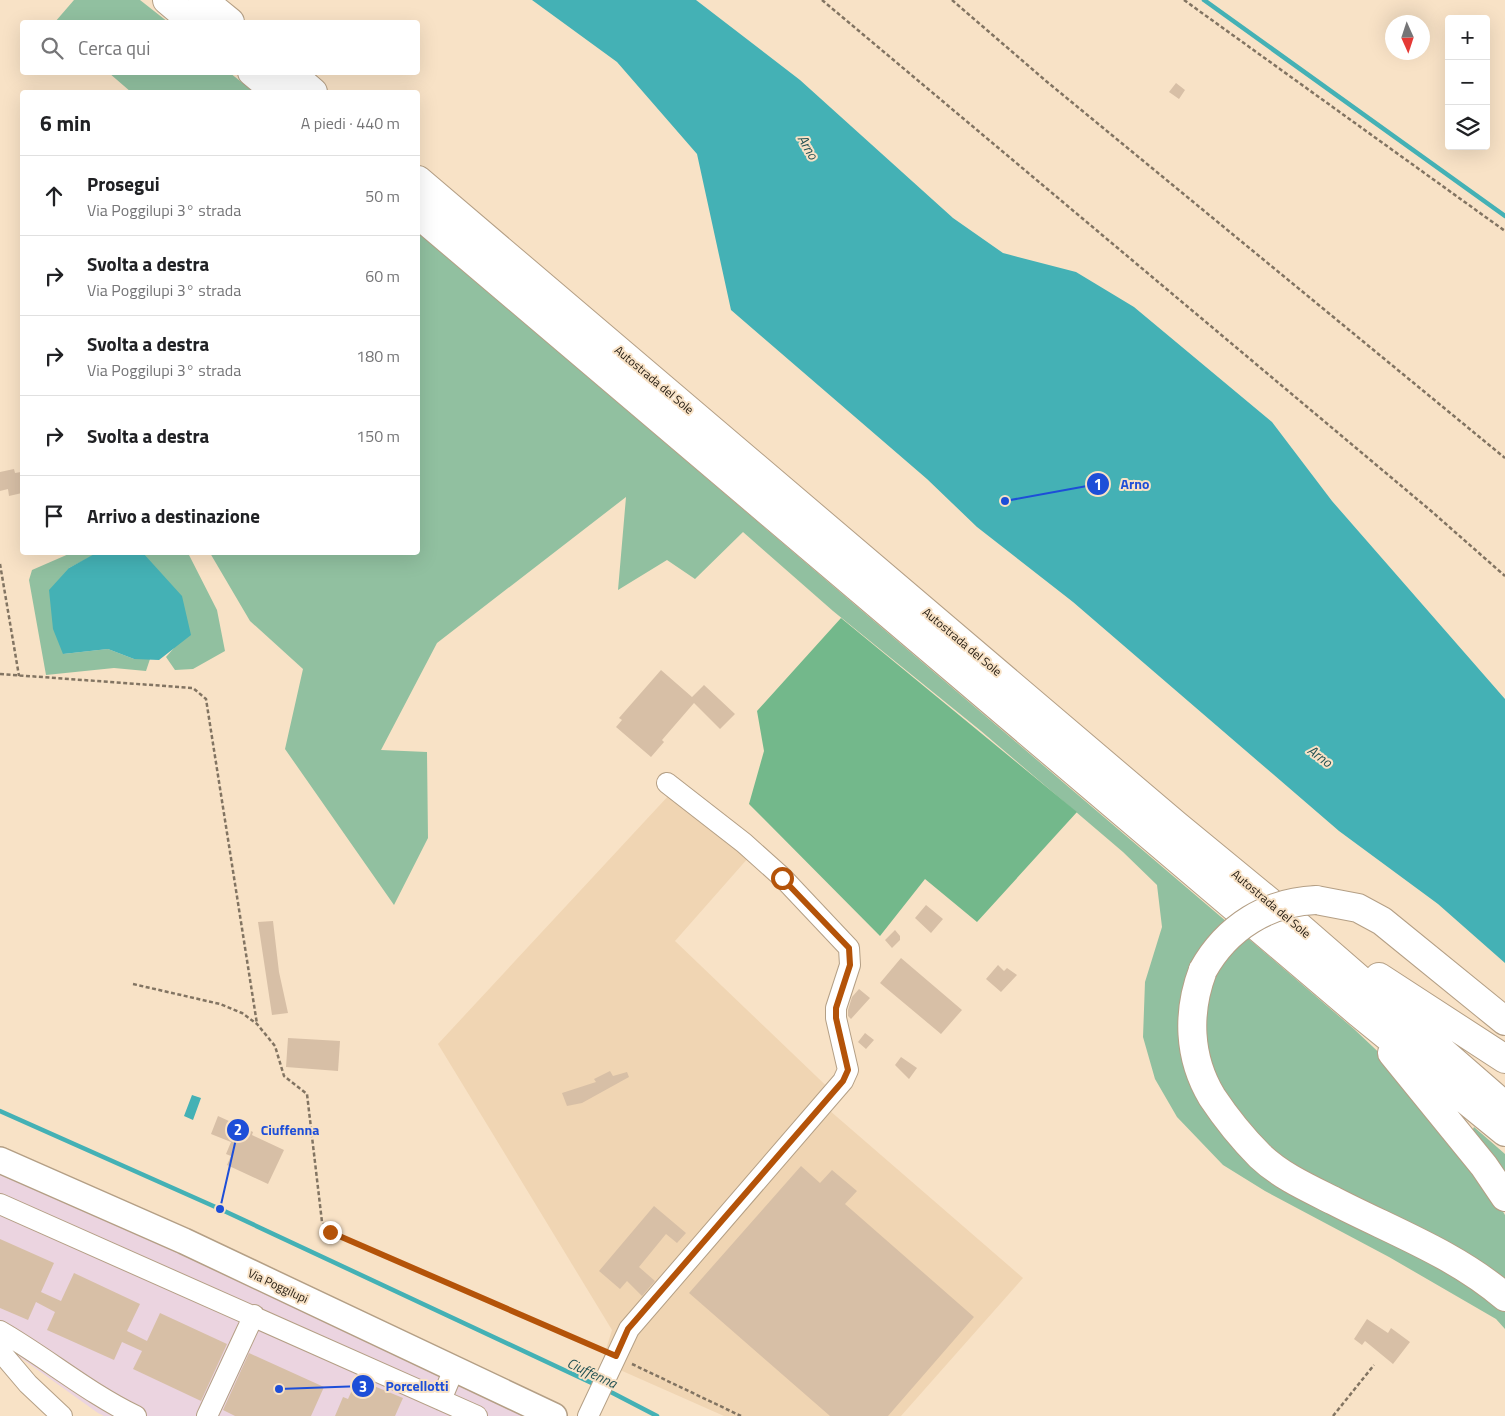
<!DOCTYPE html>
<html lang="it">
<head>
<meta charset="utf-8">
<style>
	:root { --surface:#fff; --page:#f6f6f6; --text:#202124; --muted:#757577; --line:#e0e0e0 }
	body { margin:0; font-family:"Titillium Web",sans-serif; background:var(--page); color:var(--text) }
	.controls { position:absolute; right:15px; top:15px; display:grid; overflow:hidden; border-radius:5px; box-shadow:0 5px 20px #0002 }
	.controls button { width:45px; height:45px; display:grid; place-items:center; padding:0; border:0; border-bottom:1px solid var(--line); background:var(--surface); color:var(--text); font:25px sans-serif }
	.compass { position:absolute; left:1385px; top:15px; width:45px; height:45px; border-radius:50%; background:var(--surface); box-shadow:0 5px 20px #0002; rotate:177deg }
	.stop { position:absolute; width:15px; height:15px; margin:-11px; border:4px solid #b45309; border-radius:50%; background:#fff }
	.stop.end { background:#b45309; border-color:#fff; box-shadow:0 1px 5px #0008 }
	.list { margin:0; padding:0; list-style:none }
	h2 { display:flex; justify-content:space-between; align-items:center; height:65px; margin:0; padding:0 20px; font-size:21px }
	h2 small { font-size:16px; font-weight:400; color:var(--muted) }
	.list li { display:grid; grid-template-columns:32px 1fr auto; gap:15px; align-items:center; box-sizing:border-box; height:80px; padding:0 20px; border-top:1px solid var(--line) }
	.list b { display:block; font-size:19px; white-space:nowrap }
	.list p { margin:0; font-size:16px; white-space:nowrap; color:var(--muted) }
	.list em { font-size:16px; font-style:normal; color:var(--muted) }
	.icon { flex:none; width:28px; height:28px; fill:none; stroke:currentColor; stroke-width:2; stroke-linecap:round; stroke-linejoin:round }
	.map { position:relative; flex:none; width:1505px; height:1416px; overflow:hidden }
	.search { position:absolute; background:var(--surface); box-shadow:0 5px 20px #0002; left:20px; top:20px; width:400px; height:55px; display:flex; align-items:center; gap:12px; box-sizing:border-box; padding:0 18px; border-radius:5px; color:var(--muted); font-size:19px }
	.panel { position:absolute; background:var(--surface); box-shadow:0 5px 20px #0002; left:20px; top:90px; width:400px; height:465px; border-radius:5px }
	.map>svg:first-child { display:block }
	.commercial { fill:#ebd4e0 }
	.built { fill:#f0d5b3 }
	.green { fill:#91c0a0 }
	.forest { fill:#73b88b }
	.water { fill:#44b1b5 }
	.lines { fill:none; stroke-linecap:round; stroke-linejoin:round }
	.stream { stroke:#44b1b5; stroke-width:4.5 }
	.building { fill:#d7bfa6 }
	.minor-casing { stroke:#b49f85; stroke-width:22 }
	.major-casing { stroke:#b49f85; stroke-width:28 }
	.highway-casing { stroke:#b49f85; stroke-width:30 }
	.path { stroke:#827462; stroke-width:2.5; stroke-dasharray:4 2.5; stroke-linecap:butt }
	.minor { stroke:#fff; stroke-width:20 }
	.major { stroke:#fff; stroke-width:25 }
	.highway { stroke:#fff; stroke-width:28 }
	.highway-bridge-casing { stroke:#b49f85; stroke-width:30; stroke-linecap:butt }
	.highway-bridge { stroke:#fff; stroke-width:28 }
	.route { stroke:#b45309; stroke-width:6 }
	.labels { text-anchor:middle; stroke-width:4; stroke-linejoin:round; paint-order:stroke }
	.street-label { font-size:12px; fill:#20180e; stroke:#f8e2c6 }
	.water-label { font-size:14px; font-style:italic; fill:#235254; stroke:#f8e2c6 }
	.leader { fill:none; stroke:#1d4ed8; stroke-width:2 }
	.callout-dot { fill:#1d4ed8; stroke:#f8e2c6; stroke-width:2 }
	.mark-label { font-size:15px; text-anchor:middle; font-weight:bold; fill:#fff }
	.callout-label { font-size:14px; text-anchor:middle; font-weight:bold; fill:#1d4ed8; stroke:#f8e2c6; stroke-width:4; stroke-linejoin:round; paint-order:stroke }
</style>
</head>
<body>
<div class="map">
<svg width="1505" height="1416" viewBox="0 0 1505 1416">
	<rect width="100%" height="100%" fill="#f8e2c6"/>
	<path class="commercial" d="M0 1171 54 1195 529 1416H104L98 1413 0 1343Z"/>
	<path class="built" d="M671 793 749 857 675 941 839 1098 829 1110 1023 1278 901 1416H724L602 1362 612 1330 438 1044Z"/>
	<path class="green" d="M74 0H140L168 22H55Z
		M109 73H230L254 92H131Z
		M418 232 1227 922 1189 981 1221 1123 1505 1305V1329L1496 1319 1389 1257 1265 1191 1223 1165 1177 1117 1155 1079 1143 1037 1145 982 1162 927 1157 885 1123 852 981 731 833 611 743 532 695 579 667 560 618 590 626 497 437 643 381 750 427 752 428 838 394 905 285 749 303 669 250 621 210 553 418 552Z
		M71 553H98L69 568 63 654 108 649 134 659H150L146 671 114 668 46 675 29 580 32 570Z
		M143 553H188L217 610 225 651 193 669 175 670 166 657 174 648Z
		M1243 934 1354 1029 1408 1080 1470 1158 1505 1215V1284L1280 1158 1245 1126 1211 1074 1201 1015 1208 982Z
		M1474 1127 1505 1154V1179L1472 1131Z"/>
	<path class="forest" d="M841 618 1077 812 977 922 925 879 880 936 749 804 764 751 757 711Z"/>
	<path class="water" d="M532 0H696L800 80 953 218 1003 253 1076 272 1134 307 1272 422 1332 501 1505 699V963L1438 904 1339 831 1073 602 977 527 927 479 731 310 697 154 617 62Z
		M98 552 143 553 182 596 191 635 159 660 134 659 108 649 63 654 53 629 49 590 69 568Z
		M192 1095 201 1098 193 1120 184 1116Z"/>
	<g class="lines">
		<path class="stream" d="M1204 0 1505 216
			M0 1111 220 1209 596 1385
			M605 1389 657 1416"/>
	</g>
	<path class="building" d="M1176 83 1185 90 1179 99 1169 92Z
		M14 469 15 473 21 472 22 493 9 496 8 489 0 491V472Z
		M661 670 692 697 704 685 735 714 720 729 694 703 662 740 664 742 651 757 616 727 622 720 619 718Z
		M926 905 943 919 931 933 915 918Z
		M273 921 279 972 288 1013 272 1015 258 922Z
		M895 930 900 936V940L892 948 885 940Z
		M901 958 962 1010 941 1034 880 983Z
		M998 965 1004 971 1007 968 1017 975 1001 992 986 979Z
		M859 989 870 998 851 1019 848 1016V1010L852 997Z
		M865 1033 874 1040 866 1049 858 1042Z
		M288 1038 340 1041 338 1071 286 1067Z
		M901 1057 917 1068 909 1079 895 1065Z
		M610 1071 613 1076 627 1072 629 1077 582 1103 567 1106 562 1093 596 1082 594 1079Z
		M218 1116 253 1132 252 1135 284 1150 268 1184 227 1165 231 1156 226 1154 231 1142 211 1134Z
		M801 1166 820 1183 832 1170 857 1191 845 1204 974 1317 888 1416H830L689 1293Z
		M654 1206 686 1233 677 1243 666 1234 639 1267 655 1281 642 1296 627 1281 620 1289 599 1271Z
		M0 1239 54 1263 41 1292 61 1301 74 1273 140 1304 127 1331 147 1341 160 1313 227 1344 201 1401 133 1369 142 1351 122 1342 114 1360 47 1330 55 1312 36 1302 28 1320 0 1308Z
		M1367 1319 1388 1333 1391 1328 1410 1342 1393 1364 1365 1341 1362 1345 1354 1339Z
		M249 1353 324 1387 311 1416H235L223 1410Z
		M357 1379 403 1398 395 1416H335L343 1397 348 1399Z"/>
	<g class="lines">
		<g class="minor-casing">
			<path id="minor" d="M0 1204 477 1416
				M0 1331C47 1358 88 1393 136 1416
				M0 1351 28 1384 62 1416
				M441 1400 454 1369
				M207 1416 254 1315
				M588 1416 629 1329 843 1081 848 1070 836 1018V1008L850 965 849 948 783 878 744 843 667 783"/>
		</g>
		<g class="major-casing">
			<path id="major" d="M0 1160 184 1241 554 1416"/>
		</g>
		<g class="highway-casing">
			<path id="highway" d="M167 0 193 22
				M203 0 230 22
				M252 72 276 92
				M290 72 313 92
				M418 180 1176 825 1288 917 1505 1106
				M418 214 1359 1013 1505 1132
				M1316 900 1358 908 1382 921 1505 1021
				M1203 970C1187 1012 1188 1057 1212 1097 1226 1118 1242 1138 1260 1156 1281 1176 1308 1188 1334 1201 1392 1231 1455 1254 1505 1297
				M1379 977 1505 1059
				M1392 1053 1484 1166 1505 1197"/>
		</g>
		<path class="path" d="M822 0 1430 510 1505 576
			M952 0 1046 81 1505 458
			M1184 0 1505 231
			M0 564 19 676
			M0 674 193 688 206 699 257 1024
			M133 984 220 1004 242 1013 257 1024 275 1046 284 1076 307 1094 322 1222 330 1232 602 1350
			M632 1364 741 1416
			M1333 1416 1374 1365"/>
		<use href="#minor" class="minor"/>
		<use href="#major" class="major"/>
		<use href="#highway" class="highway"/>
		<g class="highway-bridge-casing">
			<path id="highway-bridge" d="M1203 970C1227 927 1268 902 1316 900"/>
		</g>
		<use href="#highway-bridge" class="highway-bridge"/>
	</g>
	<g class="lines">
		<path class="route" d="M330 1232 616 1356 628 1329 843 1081 848 1070 836 1018V1008L850 965 849 948 782 878"/>
	</g>
	<g class="labels">
		<g class="street-label">
			<text transform="translate(654 380) rotate(40)" y="4">Autostrada del Sole</text>
			<text transform="translate(962 642) rotate(40)" y="4">Autostrada del Sole</text>
			<text transform="translate(1271 904) rotate(40)" y="4">Autostrada del Sole</text>
			<text transform="translate(278 1286) rotate(25)" y="4">Via Poggilupi</text>
		</g>
		<g class="water-label">
			<text transform="translate(808 147) rotate(60)" y="5">Arno</text>
			<text transform="translate(1320 756) rotate(37)" y="5">Arno</text>
			<text transform="translate(592 1373) rotate(25)" y="5">Ciuffenna</text>
		</g>
	</g>
	<path class="leader" d="M1005 501L1098 484M220 1209L238 1130M279 1389L363 1386"/>
	<g class="callout-dot">
		<circle cx="1005" cy="501" r="5"/>
		<circle cx="220" cy="1209" r="5"/>
		<circle cx="279" cy="1389" r="5"/>
		<circle cx="1098" cy="484" r="12"/>
		<circle cx="238" cy="1130" r="12"/>
		<circle cx="363" cy="1386" r="12"/>
	</g>
	<g class="mark-label">
		<text x="1098" y="490">1</text>
		<text x="238" y="1135">2</text>
		<text x="363" y="1392">3</text>
	</g>
	<g class="callout-label">
		<text x="1135" y="489">Arno</text>
		<text x="290" y="1135">Ciuffenna</text>
		<text x="417" y="1391">Porcellotti</text>
	</g>
</svg>
<div class="controls">
<button>+</button>
<button>−</button>
<button><svg class="icon" aria-label="layers" viewBox="0 0 24 24"><path d="M12 4l9 5-9 5-9-5zM3 14l9 5 9-5"/></svg></button>
</div>
<svg class="compass" viewBox="-18 -18 36 36"><path d="M0-13l5 13h-10z" fill="#e53935"/><path d="M0 13l5-13h-10z" fill="#757577"/></svg>
<div class="stop" style="left:782px;top:878px"></div>
<div class="stop end" style="left:330px;top:1232px"></div>
<div class="search"><svg class="icon" aria-label="search" viewBox="0 0 24 24"><circle cx="10" cy="10" r="6"/><path d="M15 15l6 6"/></svg>Cerca qui</div>
<section class="panel">
<h2>6 min<small>A piedi · 440 m</small></h2>
<ul class="list">
<li><svg class="icon" aria-label="ahead" viewBox="0 0 24 24"><path d="M12 20V5M6 11l6-6 6 6"/></svg><div><b>Prosegui</b><p>Via Poggilupi 3° strada</p></div><em>50 m</em></li>
<li><svg class="icon" aria-label="right" viewBox="0 0 24 24"><path d="M7 20v-9h11M14 6l5 5-5 5"/></svg><div><b>Svolta a destra</b><p>Via Poggilupi 3° strada</p></div><em>60 m</em></li>
<li><svg class="icon" aria-label="right" viewBox="0 0 24 24"><path d="M7 20v-9h11M14 6l5 5-5 5"/></svg><div><b>Svolta a destra</b><p>Via Poggilupi 3° strada</p></div><em>180 m</em></li>
<li><svg class="icon" aria-label="right" viewBox="0 0 24 24"><path d="M7 20v-9h11M14 6l5 5-5 5"/></svg><div><b>Svolta a destra</b></div><em>150 m</em></li>
<li><svg class="icon" aria-label="arrive" viewBox="0 0 24 24"><path d="M6 21V4h12l-3 4 3 4H6"/></svg><div><b>Arrivo a destinazione</b></div></li>
</ul>
</section>
</div>
</body>
</html>
